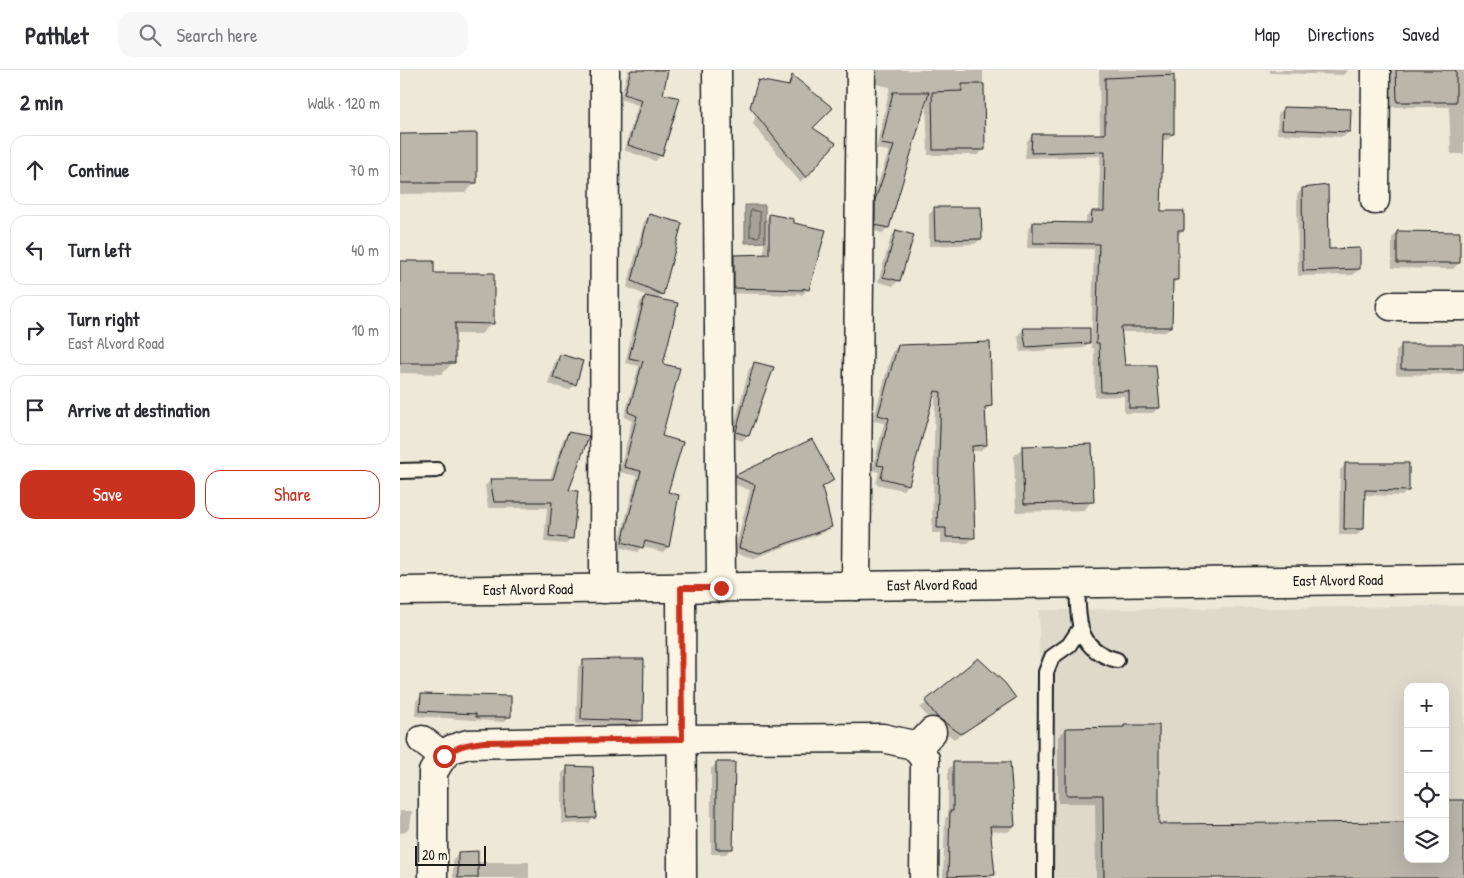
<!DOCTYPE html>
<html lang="en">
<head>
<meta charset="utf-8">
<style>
	:root { --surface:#fff; --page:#f7f7f7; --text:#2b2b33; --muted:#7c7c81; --line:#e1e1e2; --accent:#c8321e }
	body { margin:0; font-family:"Patrick Hand",sans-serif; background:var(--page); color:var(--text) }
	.controls { position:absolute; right:15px; bottom:15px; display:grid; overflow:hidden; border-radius:10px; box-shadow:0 5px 20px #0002 }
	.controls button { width:45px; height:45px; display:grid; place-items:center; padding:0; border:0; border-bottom:1px solid var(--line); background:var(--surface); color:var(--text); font:25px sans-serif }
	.scale { position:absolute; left:15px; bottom:12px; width:71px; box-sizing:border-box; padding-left:5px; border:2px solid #1c1c1c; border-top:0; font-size:14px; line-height:18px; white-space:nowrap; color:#1c1c1c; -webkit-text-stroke:4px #fcf5e5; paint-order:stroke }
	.stop { position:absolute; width:15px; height:15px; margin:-11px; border:4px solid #c8321e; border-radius:50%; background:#fff }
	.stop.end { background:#c8321e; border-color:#fff; box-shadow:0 1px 5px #0008 }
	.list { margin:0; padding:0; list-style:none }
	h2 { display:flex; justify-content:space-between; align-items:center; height:65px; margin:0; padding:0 20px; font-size:21px }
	h2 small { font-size:16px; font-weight:400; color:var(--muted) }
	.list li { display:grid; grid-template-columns:32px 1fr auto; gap:15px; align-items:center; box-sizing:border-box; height:70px; margin:0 10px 10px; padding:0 10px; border:1px solid var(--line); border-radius:15px }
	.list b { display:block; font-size:19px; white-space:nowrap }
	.list p { margin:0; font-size:16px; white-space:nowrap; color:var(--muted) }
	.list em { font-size:16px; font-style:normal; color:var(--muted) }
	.actions { display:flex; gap:10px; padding:15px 20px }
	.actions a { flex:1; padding:11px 0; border:1px solid var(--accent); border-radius:15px; text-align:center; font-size:18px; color:var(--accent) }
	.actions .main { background:var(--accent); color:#fff }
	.icon { flex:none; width:28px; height:28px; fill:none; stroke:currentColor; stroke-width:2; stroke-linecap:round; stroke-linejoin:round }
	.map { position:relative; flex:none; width:1064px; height:808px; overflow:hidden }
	header { display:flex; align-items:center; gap:30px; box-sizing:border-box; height:70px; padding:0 25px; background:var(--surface); border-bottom:1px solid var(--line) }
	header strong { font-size:24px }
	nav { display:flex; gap:28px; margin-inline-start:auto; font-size:18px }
	.search { width:350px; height:45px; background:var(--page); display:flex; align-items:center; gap:12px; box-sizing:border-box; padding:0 18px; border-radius:15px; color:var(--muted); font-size:19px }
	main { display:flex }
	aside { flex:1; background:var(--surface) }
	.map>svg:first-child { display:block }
	.built { fill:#ded9cb; fill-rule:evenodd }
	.water { fill:#a7a299; stroke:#6f6c67 }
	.shadow { fill:#0003 }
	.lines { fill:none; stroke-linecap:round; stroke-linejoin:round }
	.shore { stroke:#54524e; stroke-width:1 }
	.building { fill:#bab6aa; stroke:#1c1c1c }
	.service-casing { stroke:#1c1c1c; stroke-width:18 }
	.minor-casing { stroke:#1c1c1c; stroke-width:31 }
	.service { stroke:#fcf5e5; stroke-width:14 }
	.minor { stroke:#fcf5e5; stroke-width:28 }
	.route { stroke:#c8321e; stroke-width:6 }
	.labels { text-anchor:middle; stroke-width:4; stroke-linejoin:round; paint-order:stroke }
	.street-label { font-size:15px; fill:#1c1c1c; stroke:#fcf5e5 }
</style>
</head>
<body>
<header>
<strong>Pathlet</strong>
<div class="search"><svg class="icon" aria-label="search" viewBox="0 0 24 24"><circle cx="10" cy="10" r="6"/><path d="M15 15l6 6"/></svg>Search here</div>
<nav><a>Map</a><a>Directions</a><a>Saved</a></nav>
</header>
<main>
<aside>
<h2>2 min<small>Walk · 120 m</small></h2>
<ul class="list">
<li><svg class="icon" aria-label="ahead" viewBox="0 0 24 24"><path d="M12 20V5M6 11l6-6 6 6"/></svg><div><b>Continue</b></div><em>70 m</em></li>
<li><svg class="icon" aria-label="left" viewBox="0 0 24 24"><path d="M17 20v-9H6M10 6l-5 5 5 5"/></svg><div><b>Turn left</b></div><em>40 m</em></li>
<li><svg class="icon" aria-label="right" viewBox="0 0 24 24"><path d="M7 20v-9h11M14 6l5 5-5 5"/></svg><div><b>Turn right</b><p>East Alvord Road</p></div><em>10 m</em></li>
<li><svg class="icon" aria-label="arrive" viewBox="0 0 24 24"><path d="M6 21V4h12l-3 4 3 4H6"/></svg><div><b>Arrive at destination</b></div></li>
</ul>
<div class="actions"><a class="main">Save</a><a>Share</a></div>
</aside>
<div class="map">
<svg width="1064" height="808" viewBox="0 0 1064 808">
	<rect width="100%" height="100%" fill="#eee8d9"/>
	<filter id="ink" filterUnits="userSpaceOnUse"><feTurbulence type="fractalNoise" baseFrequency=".02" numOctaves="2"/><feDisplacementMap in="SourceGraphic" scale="10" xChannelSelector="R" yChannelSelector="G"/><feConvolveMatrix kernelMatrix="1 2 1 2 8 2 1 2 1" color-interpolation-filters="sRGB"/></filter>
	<g filter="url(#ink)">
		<path class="built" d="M1064 536V808H641L639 540ZM1008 617H1045V789H1008Z"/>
		<path class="water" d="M345 135H365V172L345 173Z"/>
		<path class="shadow" d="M228 0H267L261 25V86L255 91 224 80 238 35 220 29Z
			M469 0H583L584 79 578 85H528L526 27 488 158 482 163 470 160V136L489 81 476 79 490 17 471 13Z
			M699 0H772L773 64 767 70H762L760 142 783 160 777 166V210L772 214 771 257 766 262H721L724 296 758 338 753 343H724V326L695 327 694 278H691L694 179 627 178 628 159 633 153 686 154V147L692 142H699L700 86 625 88 627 71 633 65H700Z
			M870 0H948L943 5 870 3Z
			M991 0H1064V84H1051L1049 37H991Z
			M392 6 411 59 405 107 400 112 353 54 363 19 386 17Z
			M883 38 949 62 943 67 877 64 878 44Z
			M0 65 76 112 65 123 0 124Z
			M902 119 928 180 959 199 953 205 898 206 897 125Z
			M535 139 581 169 575 174 529 176V144Z
			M249 146 262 224 257 230 261 294V367L268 477 263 482 242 476 237 482 218 477 237 406 219 402 232 351 224 347 239 296 225 293 240 232 247 226 227 217 244 152Z
			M369 146 408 219 402 225 398 223 396 225 329 223V192L335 186H364V151Z
			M497 161 499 210 493 216 478 212 491 167Z
			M998 162 1059 193 1053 199 992 198V168Z
			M0 192 33 204 92 253 81 264H54L53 292 42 304 0 303Z
			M624 259 689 273 683 278 620 282 618 265Z
			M1002 275H1064V301L1061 304 996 305V281Z
			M498 276 590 336 584 342 586 375 580 381H571L574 468 568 473H541V463H532L535 327H532L508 414 503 420 476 414 479 402 472 400 484 353 473 351 492 282Z
			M160 286 181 292 175 315 169 320 148 314 155 291Z
			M355 294 348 365 342 371 331 367 349 299Z
			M169 363 168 421 171 468 166 474 144 472 147 438H88L85 416 90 411 150 410 163 369Z
			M623 377 692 431 684 440 616 442 614 386Z
			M946 394 1007 421 1002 426 963 425V459L957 465H939L940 400Z
			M336 406 432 410 421 418 430 457 425 462 354 488 334 483 350 420 331 413Z
			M578 589 614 628 554 669 532 652 520 638Z
			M184 591 242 650 236 656 176 654 178 597Z
			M21 626 110 646 104 652 15 646 16 631Z
			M666 659 758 756 1007 753 1008 740V789H1045L1064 731V808H696L695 733H658V667Z
			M317 693 332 778 326 784H311V699Z
			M553 694H609L614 756 608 762 590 761 594 804 590 808H543L545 748 548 746V699Z
			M168 698 194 747 189 753 162 754V703Z
			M0 739V741H12L10 757 5 762 0 763Z
			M59 783 77 792H129V808H53V789Z"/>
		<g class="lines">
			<path class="shore" d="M352 140 360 142V165L358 167 350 166V143Z"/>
		</g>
		<path class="building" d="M231 0H268L263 24 280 28 262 86 228 75 242 30 224 24Z
			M996 0H1056V32H997Z
			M392 5 433 38 413 58 436 73 406 108 350 37 358 10 389 16Z
			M774 5V64H763L761 141H784V160H778V210H773L772 257H721L725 295H756L760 338H729V321L701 322 699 273H696L699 174 633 173V152L691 153 692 141H704L705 81 631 83 632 64H705V8Z
			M562 14H584L585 80H533L532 22 562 21Z
			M493 22H529L489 158 475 155V130L494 76 481 74Z
			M883 37 951 39 950 62 882 59Z
			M77 63V113H0V64Z
			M928 115 929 179 960 178V199L903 201 902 118Z
			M534 137H581L582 169 535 170Z
			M249 144 282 153 263 225 232 211Z
			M369 144 394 149V153L426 160 409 220 403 218V220L334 218V185L369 184Z
			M496 160 514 165 500 211 483 207Z
			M997 161 1060 162V193H997Z
			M0 191H34V203H94V254L55 253V293H0Z
			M245 226 278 233 263 294 280 298 262 366 283 372 268 422 279 425 269 477 245 471 243 478 222 472 241 401 224 397 237 346 228 342 243 291 229 288Z
			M623 258H690V273L626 277Z
			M590 272 592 336 585 337 587 375 572 376 575 468 546 467V458H537L541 322 535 321 509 415 481 408 484 396 477 395 489 348 478 345 498 275Z
			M1001 274H1064V299H1001Z
			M160 284 183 291 176 315 153 308Z
			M354 292 374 297 349 366 336 362Z
			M168 362 189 366 169 420 178 421 173 469 149 466 152 432H94L90 409H153Z
			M412 369 434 410 422 417 432 457 360 483 339 478 355 415 336 407V405Z
			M692 374 694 432 624 434 622 376Z
			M945 393H1009V421L965 420 964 459H944Z
			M578 588 605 613 616 628 561 664 537 647 525 631Z
			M217 589H244L243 651 181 649 183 590Z
			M21 624 111 626V647H76V644L20 641Z
			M724 655H759V754L1008 752V789H1045V730H1064V808H704L703 725H666V658L724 657Z
			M316 692H335L333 779H316Z
			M553 692H610L615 756H590L595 805 548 807 550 741H553Z
			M167 696 193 697 196 748 167 749Z
			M78 781V808H58V782Z"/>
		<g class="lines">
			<g class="service-casing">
				<path id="service" d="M0 401 37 400
					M677 514C679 550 675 579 717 590
					M645 808 646 602 652 587 669 575 679 560"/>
			</g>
			<g class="minor-casing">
				<g id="minor">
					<path d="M317 0 321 518"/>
					<path d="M975 130 976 0"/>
					<path d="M991 236H1064"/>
					<path d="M456 516 461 0"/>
					<path d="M281 518 282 808"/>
					<path d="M204 519 205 0"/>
					<path id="s1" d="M0 521 1064 509"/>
					<path d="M22 670 43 686"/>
					<path d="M517 678 532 662"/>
					<path d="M33 808V702L43 686 52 679 68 674 282 669 483 668 513 675 525 689 524 808"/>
				</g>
			</g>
			<use href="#service" class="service"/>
			<use href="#minor" class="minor"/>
		</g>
	</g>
	<g class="lines" filter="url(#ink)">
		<path class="route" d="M44 686C56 676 68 674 84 672L282 669 281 518H321"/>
	</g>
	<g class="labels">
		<g class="street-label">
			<text dy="5" stroke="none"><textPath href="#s1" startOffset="938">East Alvord Road</textPath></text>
			<text dy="5" stroke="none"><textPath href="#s1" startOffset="532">East Alvord Road</textPath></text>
			<text dy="5" stroke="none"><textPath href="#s1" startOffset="128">East Alvord Road</textPath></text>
		</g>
	</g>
</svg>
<div class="controls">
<button>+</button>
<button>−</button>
<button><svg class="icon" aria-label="locate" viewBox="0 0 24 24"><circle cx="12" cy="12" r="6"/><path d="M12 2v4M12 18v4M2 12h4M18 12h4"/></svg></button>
<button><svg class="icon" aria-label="layers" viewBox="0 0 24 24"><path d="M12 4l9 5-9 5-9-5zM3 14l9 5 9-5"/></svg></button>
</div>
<div class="scale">20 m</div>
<div class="stop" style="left:44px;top:686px"></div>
<div class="stop end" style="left:321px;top:518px"></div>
</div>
</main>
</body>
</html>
